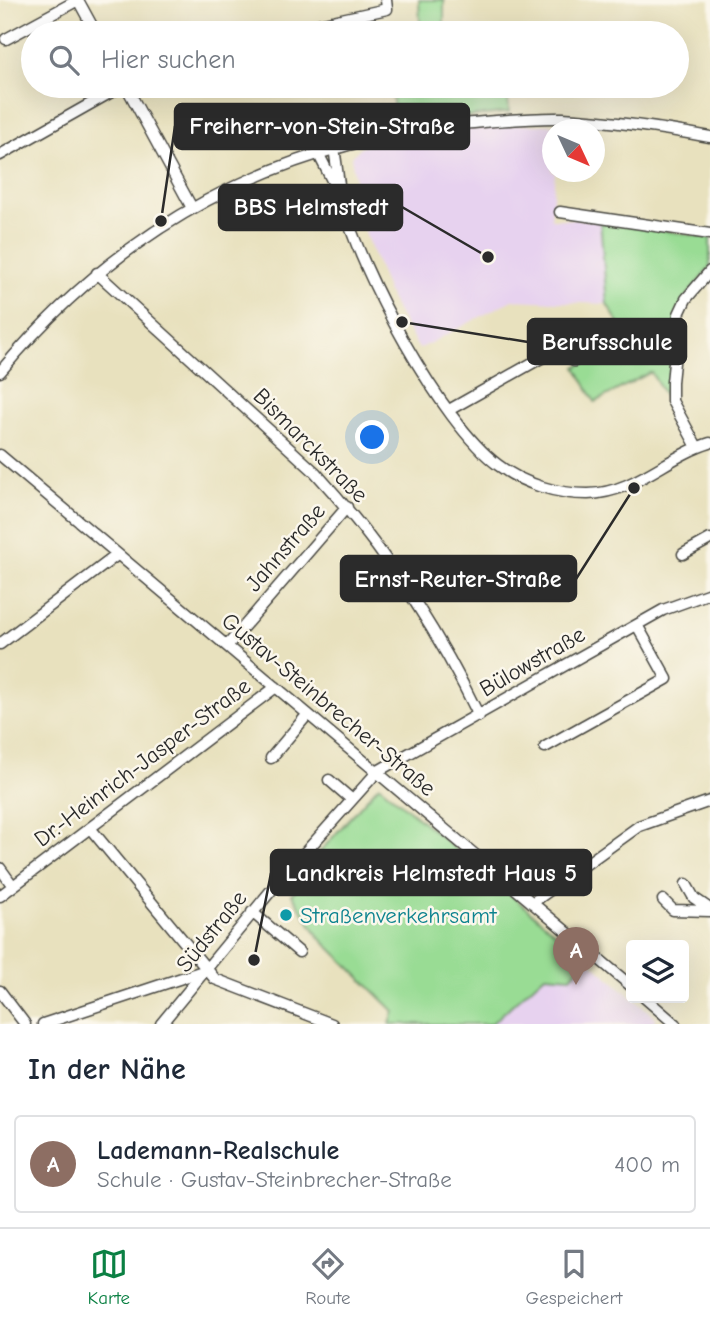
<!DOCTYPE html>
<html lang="de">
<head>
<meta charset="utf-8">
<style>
	:root { --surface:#fff; --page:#f6f6f7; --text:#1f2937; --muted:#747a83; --line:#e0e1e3; --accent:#0b8043 }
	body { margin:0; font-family:"Comic Neue",sans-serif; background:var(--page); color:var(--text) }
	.controls { position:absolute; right:21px; bottom:21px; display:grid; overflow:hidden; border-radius:7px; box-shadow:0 7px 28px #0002 }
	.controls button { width:63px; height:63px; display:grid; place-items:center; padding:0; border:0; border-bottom:2px solid var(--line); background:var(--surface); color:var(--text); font:35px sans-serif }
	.compass { position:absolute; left:542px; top:119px; width:63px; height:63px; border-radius:50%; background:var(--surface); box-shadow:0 7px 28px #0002; rotate:134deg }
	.you { position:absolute; left:373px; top:438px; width:24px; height:24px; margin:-18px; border:5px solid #fff; border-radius:50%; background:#1a73e8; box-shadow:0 0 0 10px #1a73e833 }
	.badge { display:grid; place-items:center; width:46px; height:46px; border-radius:50%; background:var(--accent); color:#fff; font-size:23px; font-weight:700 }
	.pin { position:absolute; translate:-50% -58px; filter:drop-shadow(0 2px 4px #0008) }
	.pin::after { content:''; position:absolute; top:37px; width:24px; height:21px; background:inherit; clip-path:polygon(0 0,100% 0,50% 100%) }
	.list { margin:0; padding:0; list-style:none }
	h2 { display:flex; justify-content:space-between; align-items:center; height:91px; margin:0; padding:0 28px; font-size:30px }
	h2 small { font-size:23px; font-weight:400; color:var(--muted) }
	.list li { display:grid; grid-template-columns:46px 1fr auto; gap:21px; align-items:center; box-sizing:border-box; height:98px; margin:0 14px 14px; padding:0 14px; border:2px solid var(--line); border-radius:7px }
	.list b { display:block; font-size:26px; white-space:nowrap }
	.list p { margin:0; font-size:23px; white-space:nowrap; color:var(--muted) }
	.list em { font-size:23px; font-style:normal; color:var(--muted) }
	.icon { flex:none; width:38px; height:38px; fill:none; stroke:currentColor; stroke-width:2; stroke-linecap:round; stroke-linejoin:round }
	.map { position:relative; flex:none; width:710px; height:1024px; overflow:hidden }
	.search { position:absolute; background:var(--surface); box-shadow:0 7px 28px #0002; left:21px; right:21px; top:21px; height:77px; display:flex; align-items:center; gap:18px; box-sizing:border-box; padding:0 24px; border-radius:38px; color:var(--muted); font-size:26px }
	.sheet { height:203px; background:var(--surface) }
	nav { display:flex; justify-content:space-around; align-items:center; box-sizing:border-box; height:98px; border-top:2px solid var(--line); background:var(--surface); font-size:19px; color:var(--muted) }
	nav a { display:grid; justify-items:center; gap:4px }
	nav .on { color:var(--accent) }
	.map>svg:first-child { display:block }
	.built { fill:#e7d2ef }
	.green { fill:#99dc94; stroke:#628460; stroke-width:2 }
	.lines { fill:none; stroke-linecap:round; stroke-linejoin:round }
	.minor-casing { stroke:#474641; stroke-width:13 }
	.minor { stroke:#fff; stroke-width:10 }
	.culture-dot { fill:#0f9aa8; stroke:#fbf7ec; stroke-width:2.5 }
	.labels { text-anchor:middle; stroke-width:5; stroke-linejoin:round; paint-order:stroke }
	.street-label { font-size:23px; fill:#2b2b2b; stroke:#fbf7ec }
	.culture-label { font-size:23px; fill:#0d838f; stroke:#fbf7ec; text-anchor:start }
	.leader { fill:none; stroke:#2b2b2b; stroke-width:2.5 }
	.callout-dot { fill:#2b2b2b; stroke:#fbf7ec; stroke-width:2.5 }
	.callout { fill:#2b2b2b; stroke:#2b2b2b; stroke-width:2.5 }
	.callout-label { font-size:24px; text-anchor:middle; font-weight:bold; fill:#fff }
</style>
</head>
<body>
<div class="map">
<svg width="710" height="1024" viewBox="0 0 710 1024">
	<rect width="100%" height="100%" fill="#fbf7ec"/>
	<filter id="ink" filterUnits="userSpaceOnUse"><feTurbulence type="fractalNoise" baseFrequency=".0143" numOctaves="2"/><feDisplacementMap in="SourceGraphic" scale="14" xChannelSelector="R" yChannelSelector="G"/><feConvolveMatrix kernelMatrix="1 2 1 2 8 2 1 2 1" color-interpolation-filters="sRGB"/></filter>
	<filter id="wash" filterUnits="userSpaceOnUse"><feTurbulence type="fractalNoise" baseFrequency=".00686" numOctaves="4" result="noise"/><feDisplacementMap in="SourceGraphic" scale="28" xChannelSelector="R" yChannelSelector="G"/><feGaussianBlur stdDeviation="1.57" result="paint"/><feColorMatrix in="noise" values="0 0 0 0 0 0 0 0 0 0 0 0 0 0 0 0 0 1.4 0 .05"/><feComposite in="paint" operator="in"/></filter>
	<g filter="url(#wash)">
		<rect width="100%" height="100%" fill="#e8e1be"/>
		<path class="built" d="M515 125H559V129L552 130V172H555L551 219 600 220 607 304 512 300 419 349 391 300 365 233 351 157 361 147 401 135Z
			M587 959 656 1018 652 1024H491L546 975 571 977Z"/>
		<path class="green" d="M419 0H444V33H388V29L420 23Z
			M391 86H507L509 112 396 125Z
			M600 220 710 238V267L683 301 667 400 651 372 595 402 576 367 629 340 607 304Z
			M379 785 587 959 571 977 545 975 491 1024H390L394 1011 319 937 292 894 305 878 303 871Z"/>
	</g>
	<g filter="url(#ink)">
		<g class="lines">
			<g class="minor-casing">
				<path id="minor" d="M278 33 387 9 386 0
					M6 39 78 0 96 33
					M126 86 192 208
					M334 148C337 165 338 184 342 201 360 271 440 422 498 465 523 484 557 494 588 494 635 493 667 456 710 443
					M318 153 337 190
					M0 155 122 86
					M560 212 710 234
					M97 273 315 472C381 544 436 627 479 716
					M0 372C122 226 274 144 463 124 496 121 530 117 563 118 612 121 662 128 710 137
					M449 410 566 344 574 361 623 337
					M697 447 672 401V382L679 314 686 299 710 271
					M0 455 631 986
					M683 554 710 539
					M0 644 117 555
					M227 646 347 507
					M545 747 667 679 637 625
					M271 758 308 714
					M329 780 351 799
					M90 828 215 979 332 1024
					M0 868 13 886
					M686 884 694 898 710 909
					M0 896 276 687
					M663 900 673 910 710 911
					M532 903 639 826 710 801
					M252 912 299 952
					M0 991 25 1024
					M645 998 675 1024
					M43 1024 203 971
					M161 1024 274 887 378 771 663 610 710 593"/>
			</g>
			<use href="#minor" class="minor"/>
		</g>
	</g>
	<circle class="culture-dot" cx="286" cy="915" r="7"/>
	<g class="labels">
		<g class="street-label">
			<text transform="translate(311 445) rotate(45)" y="8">Bismarckstraße</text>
			<text transform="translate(285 547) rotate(-49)" y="8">Jahnstraße</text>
			<text transform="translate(532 661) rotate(-30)" y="8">Bülowstraße</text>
			<text transform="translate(329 704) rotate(40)" y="8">Gustav-Steinbrecher-Straße</text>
			<text transform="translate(142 762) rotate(-37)" y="8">Dr.-Heinrich-Jasper-Straße</text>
			<text transform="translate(211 931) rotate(-51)" y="8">Südstraße</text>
		</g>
		<g class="culture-label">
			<text x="300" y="923">Straßenverkehrsamt</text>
		</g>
	</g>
	<path class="leader" d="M161 221L175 126M488 257L402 207M402 322L528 342M634 488L576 579M254 960L271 873"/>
	<g class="callout-dot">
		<circle cx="161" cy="221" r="7"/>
		<circle cx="488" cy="257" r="7"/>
		<circle cx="402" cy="322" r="7"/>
		<circle cx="634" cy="488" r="7"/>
		<circle cx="254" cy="960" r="7"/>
	</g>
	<g class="callout">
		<rect x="175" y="104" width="294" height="45" rx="7"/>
		<rect x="219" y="185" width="183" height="45" rx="7"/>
		<rect x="528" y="319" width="158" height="45" rx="7"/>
		<rect x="341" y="556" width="235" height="45" rx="7"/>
		<rect x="271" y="850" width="320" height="45" rx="7"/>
	</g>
	<g class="callout-label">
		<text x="322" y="134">Freiherr-von-Stein-Straße</text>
		<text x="311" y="215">BBS Helmstedt</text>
		<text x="607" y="350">Berufsschule</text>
		<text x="458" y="587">Ernst-Reuter-Straße</text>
		<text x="431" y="881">Landkreis Helmstedt Haus 5</text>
	</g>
</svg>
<div class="controls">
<button><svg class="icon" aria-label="layers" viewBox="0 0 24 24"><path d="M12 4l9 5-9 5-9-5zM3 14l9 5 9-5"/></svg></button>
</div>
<svg class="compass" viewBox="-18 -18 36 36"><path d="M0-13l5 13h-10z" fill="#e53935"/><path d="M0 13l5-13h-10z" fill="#747a83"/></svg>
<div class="you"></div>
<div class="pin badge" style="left:576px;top:985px;background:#8d6e63">A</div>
<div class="search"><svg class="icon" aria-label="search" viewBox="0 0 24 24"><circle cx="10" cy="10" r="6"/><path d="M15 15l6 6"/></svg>Hier suchen</div>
</div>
<section class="sheet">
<h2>In der Nähe<small></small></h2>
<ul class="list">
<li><span class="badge" style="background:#8d6e63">A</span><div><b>Lademann-Realschule</b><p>Schule · Gustav-Steinbrecher-Straße</p></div><em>400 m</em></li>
</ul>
</section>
<nav>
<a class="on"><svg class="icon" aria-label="map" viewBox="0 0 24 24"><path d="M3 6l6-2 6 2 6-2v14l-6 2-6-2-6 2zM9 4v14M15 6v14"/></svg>Karte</a>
<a><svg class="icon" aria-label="directions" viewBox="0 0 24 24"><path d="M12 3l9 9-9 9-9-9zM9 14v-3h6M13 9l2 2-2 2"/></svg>Route</a>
<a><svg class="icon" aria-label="saved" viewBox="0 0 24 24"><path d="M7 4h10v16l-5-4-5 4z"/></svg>Gespeichert</a>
</nav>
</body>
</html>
